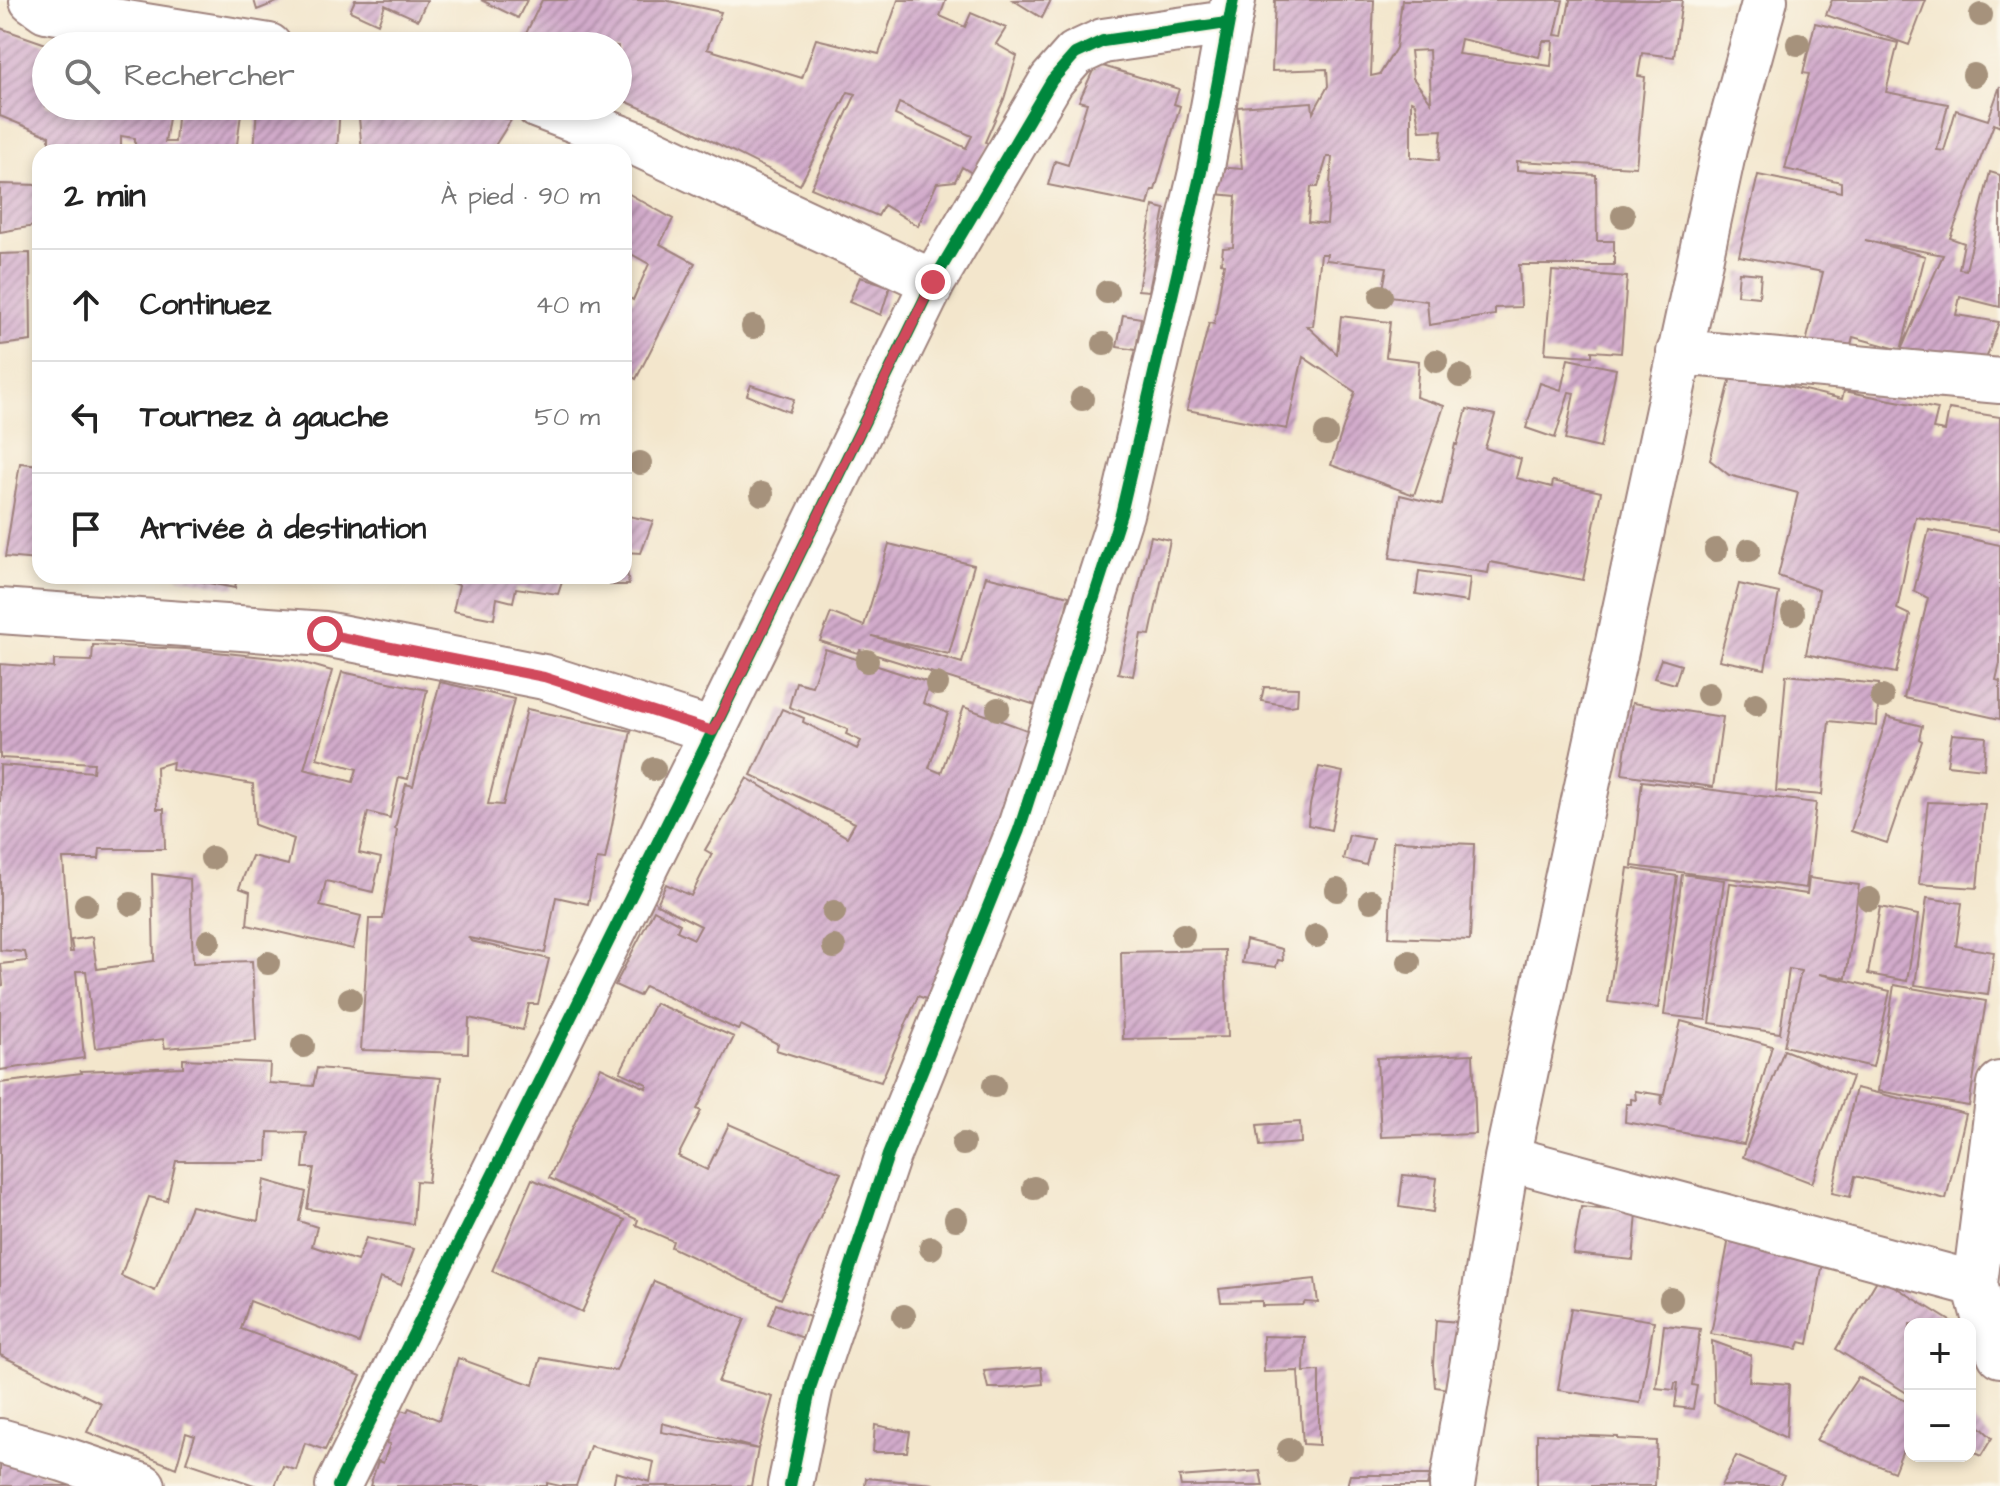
<!DOCTYPE html>
<html lang="fr">
<head>
<meta charset="utf-8">
<style>
	:root { --surface:#fff; --page:#f2f2f2; --text:#222; --muted:#767676; --line:#e0e0e0 }
	body { margin:0; font-family:"Architects Daughter",sans-serif; background:var(--page); color:var(--text) }
	.controls { position:absolute; right:24px; bottom:24px; display:grid; overflow:hidden; border-radius:16px; box-shadow:0 4px 12px #0003 }
	.controls button { width:72px; height:72px; display:grid; place-items:center; padding:0; border:0; border-bottom:2px solid var(--line); background:var(--surface); color:var(--text); font:40px sans-serif }
	.stop { position:absolute; width:24px; height:24px; margin:-18px; border:6px solid #d1495b; border-radius:50%; background:#fff }
	.stop.end { background:#d1495b; border-color:#fff; box-shadow:0 2px 8px #0008 }
	.list { margin:0; padding:0; list-style:none }
	h2 { display:flex; justify-content:space-between; align-items:center; height:104px; margin:0; padding:0 32px; font-size:34px }
	h2 small { font-size:26px; font-weight:400; color:var(--muted) }
	.list li { display:grid; grid-template-columns:52px 1fr auto; gap:24px; align-items:center; box-sizing:border-box; height:112px; padding:0 32px; border-top:2px solid var(--line) }
	.list b { display:block; font-size:30px; white-space:nowrap }
	.list em { font-size:26px; font-style:normal; color:var(--muted) }
	.icon { flex:none; width:44px; height:44px; fill:none; stroke:currentColor; stroke-width:2; stroke-linecap:round; stroke-linejoin:round }
	.map { position:relative; flex:none; width:2000px; height:1486px; overflow:hidden }
	.search { position:absolute; background:var(--surface); box-shadow:0 4px 12px #0003; left:32px; top:32px; width:600px; height:88px; display:flex; align-items:center; gap:20px; box-sizing:border-box; padding:0 28px; border-radius:44px; color:var(--muted); font-size:30px }
	.panel { position:absolute; background:var(--surface); box-shadow:0 4px 12px #0003; left:32px; top:144px; width:600px; height:440px; border-radius:24px }
	.map>svg:first-child { display:block }
	.building { fill:url(#building-hatch); fill-rule:evenodd }
	.lines { fill:none; stroke-linecap:round; stroke-linejoin:round }
	.street-casing { stroke:#9e827c; stroke-width:48 }
	.street { stroke:#fff; stroke-width:44 }
	.cycleway-casing { stroke:#fbf7ec; stroke-width:17 }
	.cycleway { stroke:#00873e; stroke-width:12 }
	.tree { fill:#a6927c }
	.route { stroke:#d1495b; stroke-width:10 }
</style>
</head>
<body>
<div class="map">
<svg width="2000" height="1486" viewBox="0 0 2000 1486">
	<defs>
		<pattern id="building-hatch" width="6" height="6" patternUnits="userSpaceOnUse" patternTransform="scale(2)"><rect width="6" height="6" fill="#d2abcb"/><path d="M-1 1l2-2M0 6l6-6M5 7l2-2" fill="none" stroke="#ac8ba5"/></pattern>
	</defs>
	<rect width="100%" height="100%" fill="#fbf7ec"/>
	<filter id="ink" filterUnits="userSpaceOnUse"><feTurbulence type="fractalNoise" baseFrequency=".0125" numOctaves="2"/><feDisplacementMap in="SourceGraphic" scale="16" xChannelSelector="R" yChannelSelector="G"/><feConvolveMatrix kernelMatrix="1 2 1 2 8 2 1 2 1" color-interpolation-filters="sRGB"/></filter>
	<filter id="wash" filterUnits="userSpaceOnUse"><feTurbulence type="fractalNoise" baseFrequency=".006" numOctaves="4" result="noise"/><feDisplacementMap in="SourceGraphic" scale="32" xChannelSelector="R" yChannelSelector="G"/><feGaussianBlur stdDeviation="1.8" result="paint"/><feColorMatrix in="noise" values="0 0 0 0 0 0 0 0 0 0 0 0 0 0 0 0 0 1.4 0 .05"/><feComposite in="paint" operator="in"/></filter>
	<g filter="url(#wash)">
		<rect width="100%" height="100%" fill="#f3e6cc"/>
		<g id="blocks">
			<path class="building" d="M254 0H282L257 10Z
				M355 0H427L418 20 385 5 378 24 350 11Z
				M481 0H527L518 18Z
				M542 0H664L721 12 707 49 802 78 816 39 879 54 898 0H946L940 16 965 27 971 13 1006 28 996 44 1017 56 1004 99 985 142 990 144 975 175 962 167 955 181 937 183 918 226 884 205 878 216 811 188 856 94 848 92 800 185 678 124 618 98V46H520ZM899 103 972 136 966 148 895 115Z
				M1013 0H1051L1042 18Z
				M1275 0H1374L1371 76 1380 74 1396 48 1402 0H1563L1555 35 1563 36 1570 0H1682L1674 57 1642 53 1638 76 1645 77 1636 167 1517 161V170L1596 175 1597 241H1614V265H1519L1521 307 1495 308V315L1429 325 1427 301 1382 295 1387 267 1326 260 1327 254H1321L1313 326H1307L1337 354 1341 316 1390 322 1386 357 1419 361 1416 397 1444 406 1414 495 1331 465 1355 392 1303 357 1287 429 1187 410 1209 323 1214 324 1224 264 1221 263 1223 248 1233 247 1236 196 1216 194 1217 167 1242 169 1237 107 1312 102 1313 113 1328 86 1327 69 1272 71ZM1461 39 1539 57 1543 41H1553L1551 66 1458 54ZM1429 50 1431 102 1413 78 1410 51ZM1411 101 1415 103 1420 131 1442 130 1439 160 1411 157ZM1327 157H1332L1327 224 1308 222 1311 187H1318Z
				M1832 0H1926L1909 45 1826 15Z
				M1815 23 1898 43 1886 92 1948 104 1937 150 1944 151 1956 110 1988 120 2000 86V127L1994 124 1950 238 1964 243 1959 269 1966 270 1990 172 2000 175V307L1960 297 1956 315 1999 322 1986 359 1901 350 1853 337 1848 358 1805 347 1823 272 1739 256 1758 175 1841 192V182L1785 169 1809 74 1803 73ZM1865 240 1943 255 1901 350 1925 256Z
				M0 28 46 44V106H171L165 142H175L178 106H242L236 152H135V138L121 136V152H49V136L0 116Z
				M1096 64 1179 89 1174 104 1180 106 1155 190H1152L1148 205 1048 185 1055 161 1068 165 1087 103 1079 101Z
				M257 106H340L337 152H254Z
				M358 106H462L511 120 491 152H362Z
				M0 184 40 185V225L0 232Z
				M624 191 673 219 660 244 695 263 636 379 624 372V295L633 300 649 264 624 250Z
				M1153 206 1165 209 1149 291 1138 290Z
				M30 253 31 341 0 345V254Z
				M1552 271 1627 277 1621 353 1592 351V356L1545 353Z
				M1739 272 1761 274 1759 297 1737 295Z
				M860 277 890 286 881 315 849 302Z
				M1123 315 1141 318 1136 350 1117 347Z
				M1568 359 1616 369 1600 448 1565 440 1574 393 1569 392 1555 438 1526 428 1540 383 1561 390Z
				M1732 373 1842 399 1844 391 1938 409 1933 429 1945 431 1949 409 2000 417V530L1916 517 1897 609 1910 615 1896 673 1806 654 1819 590 1778 576 1798 493 1729 475 1710 460Z
				M751 385 794 399 789 412 747 395Z
				M1467 409 1495 415 1485 448 1521 459 1516 478 1552 487 1553 481 1601 492 1583 580 1490 562 1488 573 1390 558 1400 495 1442 505 1455 444 1457 445Z
				M20 463 40 465V549L37 560 5 557Z
				M624 487H627L628 516 653 521 641 553 624 552Z
				M1929 530 2000 545V663L1996 680 2000 681V719L1904 698 1928 598 1914 591Z
				M1151 536 1170 540 1150 635 1141 634 1133 676 1118 673Z
				M889 544 974 565 949 654 872 636 962 663 986 576 1069 596 1048 689 1042 707 860 650 858 653 820 641 831 613 864 626Z
				M624 564H626L629 585H610V576H624Z
				M1419 571 1470 578 1467 602 1416 594Z
				M177 576H237L235 588 177 577Z
				M426 576H463V579H474L475 576H564L558 594 516 588 513 602 497 598 494 619 453 611 459 585Z
				M1739 584 1779 593 1765 669 1719 660Z
				M93 645 186 649 294 660 332 671 304 769 353 782 357 769 317 758 342 672 427 690 408 779 399 777 390 818 368 812 359 853 381 858 373 892 326 881 320 906 361 916 353 949 247 925 250 892 239 888 252 856 288 865 294 839 255 825 253 784 172 770 173 762 156 767 157 809H164L165 849H100L99 859H63L70 952H73L71 940 92 937 97 969 154 961 152 874 190 879 193 963 252 961 256 1041 165 1048 163 1039 95 1048 86 971H76L84 1058 0 1070V986L3 985 1 964 27 961 25 952 0 950V765L93 772 94 763 0 758V664L54 668V660L92 661Z
				M825 649 930 683 923 703 948 713 929 768 941 773 964 707 1035 733 937 1003 918 996 881 1082 776 1050 778 1044 741 1025 738 1030 645 986 639 996 615 985 654 910 680 924 677 931 694 939 701 926 657 904 666 884 691 896 712 854 705 850 747 778 847 837 855 823 751 775 782 709 804 718 803 722 857 749 861 741 846 734 848 729 789 707 796 682 812 686Z
				M1661 659 1681 665 1675 684 1654 678Z
				M1786 675 1879 684 1877 726 1829 721 1822 795 1776 791Z
				M440 682 514 699 488 804 503 805 527 709 631 731 605 860 597 859 588 904 556 897 545 953 469 938 471 941 549 959 538 1004H529L523 1030 469 1018 468 1053 361 1050 369 919H383L397 830 395 829 406 784 413 786Z
				M1264 687 1298 688 1297 705 1290 706 1261 701Z
				M1632 703 1723 717 1713 787 1622 774Z
				M1887 717 1922 726 1919 739 1922 741 1887 843 1851 831Z
				M1952 734 1986 737 1984 769 1947 765Z
				M1319 767 1343 772 1331 830 1308 825 1310 805Z
				M1642 781 1816 803 1806 888 1632 866Z
				M1928 802 1985 804 1977 888 1919 884Z
				M1349 835 1373 839 1366 865 1343 859Z
				M1393 841 1474 844 1470 940 1389 937Z
				M1628 868 1677 876 1658 1008 1608 1002Z
				M1682 874 1724 880 1706 1020 1664 1015Z
				M1809 878 1859 885 1846 978 1819 974 1890 991 1873 1067 1784 1046 1801 971 1789 969 1780 1033 1710 1023 1730 883 1807 894Z
				M1927 898 1962 903 1956 946 1994 952 1988 995 1915 985Z
				M1880 907 1918 915 1907 981 1868 974Z
				M1246 940 1282 949 1283 961 1278 960 1276 967 1242 963Z
				M1225 950 1228 1037 1123 1039 1121 952Z
				M1894 985 1986 1001 1969 1106 1878 1091Z
				M655 1003 734 1037 697 1109 701 1111 678 1156 707 1170 729 1124 841 1173 781 1299 671 1247 673 1241 636 1225 638 1220 549 1178 601 1067 646 1088 647 1084 620 1072Z
				M1681 1021 1772 1046 1744 1144 1625 1122 1626 1104H1631V1099L1636 1100 1635 1091 1662 1095 1661 1106Z
				M1784 1050 1852 1077 1812 1183 1743 1157Z
				M1473 1054 1476 1134 1381 1137 1377 1058Z
				M183 1059 270 1063 269 1083 313 1086 317 1068 441 1078 428 1182 416 1181 413 1224 307 1209 314 1168H303L307 1133 268 1132 267 1161H176L167 1201 149 1197 121 1276 155 1291 191 1206 258 1221 264 1180 306 1192 299 1221 317 1227 312 1246 357 1261 366 1238 414 1249 401 1285 380 1278 359 1343 250 1301 241 1329 310 1354 361 1376 325 1450 305 1443 296 1470 283 1466 275 1486H257L186 1462 195 1436 186 1433 176 1468 87 1432 101 1403 0 1355V1083L82 1073 81 1071 183 1067Z
				M1856 1088 1966 1114 1946 1199 1855 1176 1850 1197 1832 1193Z
				M1300 1122 1301 1143 1260 1146 1257 1125Z
				M1403 1175 1437 1178 1433 1212 1399 1207Z
				M532 1179 625 1220 582 1312 492 1271Z
				M1581 1207 1637 1213 1633 1260 1573 1254Z
				M1729 1238 1824 1258 1808 1344 1800 1342 1797 1349 1711 1334Z
				M1879 1277 1955 1324H1910V1395L1836 1349Z
				M1315 1279 1318 1303 1305 1302 1303 1305 1262 1306V1301L1221 1302 1219 1289Z
				M654 1281 745 1319 718 1382 773 1397 758 1449 662 1423 661 1432 758 1449 751 1486H613L616 1472 650 1482 654 1462 590 1446 576 1486H560L547 1483V1486H370L378 1461 383 1463 390 1444 386 1443 398 1409 407 1412 409 1408 439 1420 458 1358 533 1385 541 1358 616 1371Z
				M776 1304 810 1317 803 1338 768 1325Z
				M1571 1308 1654 1321 1640 1403 1558 1390Z
				M1436 1320 1458 1322 1448 1389 1435 1387 1433 1365Z
				M1664 1325 1700 1329 1692 1385 1697 1386 1693 1409 1675 1407 1678 1383H1675L1674 1390 1656 1388Z
				M1263 1336 1305 1337 1304 1372 1319 1371V1445L1303 1444 1298 1371 1264 1372Z
				M1712 1341 1751 1355 1749 1381 1789 1384 1786 1438 1714 1403Z
				M1041 1367 1043 1384 1004 1388H988L984 1371Z
				M1858 1377 1910 1403V1432L1894 1472 1816 1440Z
				M1970 1421H1974L1992 1438 1981 1456 1970 1451Z
				M875 1425 910 1432 907 1452H873Z
				M1537 1434 1618 1437V1439L1657 1441 1655 1486H1537Z
				M1736 1456 1784 1476 1779 1486H1721Z
				M0 1458 77 1486H0Z
				M1260 1471 1263 1486H1181L1179 1477Z
				M1350 1475H1430L1427 1486H1347Z
				M866 1478 933 1484V1486H865Z"/>
		</g>
	</g>
	<g filter="url(#ink)">
		<use href="#blocks" fill-opacity="0" stroke="#9e827c" stroke-width="2"/>
		<g class="lines">
			<g class="street-casing">
				<path id="street" d="M32 0 46 10 269 46
					M538 106 640 145 933 282
					M1679 352 2000 381
					M0 611 325 634 544 677 713 731
					M2000 1084 1975 1284 1984 1317 2000 1355
					M1507 1158 1975 1284
					M0 1441 63 1459 143 1486
					M338 1486 713 731 933 282 1052 80 1075 54 1103 41 1227 23
					M790 1486 811 1385 888 1155 1019 830 1121 514 1201 172 1233 0
					M1452 1486 1507 1158 1724 149 1765 0"/>
			</g>
			<use href="#street" class="street"/>
			<g class="cycleway-casing">
				<path id="cycleway" d="M338 1486 713 731 933 282 1052 80 1075 54 1103 41 1227 23
					M790 1486 811 1385 888 1155 1019 830 1121 514 1201 172 1233 0"/>
			</g>
			<use href="#cycleway" class="cycleway"/>
		</g>
		<g class="tree">
			<circle cx="1981" cy="15" r="12"/>
			<circle cx="1798" cy="44" r="12"/>
			<circle cx="1974" cy="75" r="12"/>
			<circle cx="1623" cy="216" r="12"/>
			<circle cx="1107" cy="292" r="12"/>
			<circle cx="1381" cy="296" r="12"/>
			<circle cx="753" cy="327" r="12"/>
			<circle cx="1104" cy="344" r="12"/>
			<circle cx="1436" cy="361" r="12"/>
			<circle cx="1460" cy="376" r="12"/>
			<circle cx="1082" cy="399" r="12"/>
			<circle cx="1326" cy="434" r="12"/>
			<circle cx="640" cy="463" r="12"/>
			<circle cx="762" cy="494" r="12"/>
			<circle cx="1716" cy="550" r="12"/>
			<circle cx="1749" cy="550" r="12"/>
			<circle cx="1793" cy="613" r="12"/>
			<circle cx="867" cy="661" r="12"/>
			<circle cx="937" cy="684" r="12"/>
			<circle cx="1708" cy="694" r="12"/>
			<circle cx="1882" cy="697" r="12"/>
			<circle cx="1756" cy="704" r="12"/>
			<circle cx="998" cy="709" r="12"/>
			<circle cx="654" cy="769" r="12"/>
			<circle cx="212" cy="858" r="12"/>
			<circle cx="1337" cy="890" r="12"/>
			<circle cx="1869" cy="899" r="12"/>
			<circle cx="1371" cy="901" r="12"/>
			<circle cx="131" cy="904" r="12"/>
			<circle cx="86" cy="905" r="12"/>
			<circle cx="834" cy="912" r="12"/>
			<circle cx="1183" cy="935" r="12"/>
			<circle cx="1316" cy="936" r="12"/>
			<circle cx="209" cy="941" r="12"/>
			<circle cx="834" cy="947" r="12"/>
			<circle cx="1409" cy="962" r="12"/>
			<circle cx="268" cy="963" r="12"/>
			<circle cx="350" cy="999" r="12"/>
			<circle cx="303" cy="1046" r="12"/>
			<circle cx="994" cy="1086" r="12"/>
			<circle cx="963" cy="1144" r="12"/>
			<circle cx="1034" cy="1188" r="12"/>
			<circle cx="956" cy="1219" r="12"/>
			<circle cx="931" cy="1248" r="12"/>
			<circle cx="1671" cy="1299" r="12"/>
			<circle cx="904" cy="1316" r="12"/>
			<circle cx="1289" cy="1450" r="12"/>
		</g>
	</g>
	<g class="lines" filter="url(#ink)">
		<path class="route" d="M325 634 544 677 713 731 933 282"/>
	</g>
</svg>
<div class="controls">
<button>+</button>
<button>−</button>
</div>
<div class="stop" style="left:325px;top:634px"></div>
<div class="stop end" style="left:933px;top:282px"></div>
<div class="search"><svg class="icon" aria-label="search" viewBox="0 0 24 24"><circle cx="10" cy="10" r="6"/><path d="M15 15l6 6"/></svg>Rechercher</div>
<section class="panel">
<h2>2 min<small>À pied · 90 m</small></h2>
<ul class="list">
<li><svg class="icon" aria-label="ahead" viewBox="0 0 24 24"><path d="M12 20V5M6 11l6-6 6 6"/></svg><div><b>Continuez</b></div><em>40 m</em></li>
<li><svg class="icon" aria-label="left" viewBox="0 0 24 24"><path d="M17 20v-9H6M10 6l-5 5 5 5"/></svg><div><b>Tournez à gauche</b></div><em>50 m</em></li>
<li><svg class="icon" aria-label="arrive" viewBox="0 0 24 24"><path d="M6 21V4h12l-3 4 3 4H6"/></svg><div><b>Arrivée à destination</b></div></li>
</ul>
</section>
</div>
</body>
</html>
